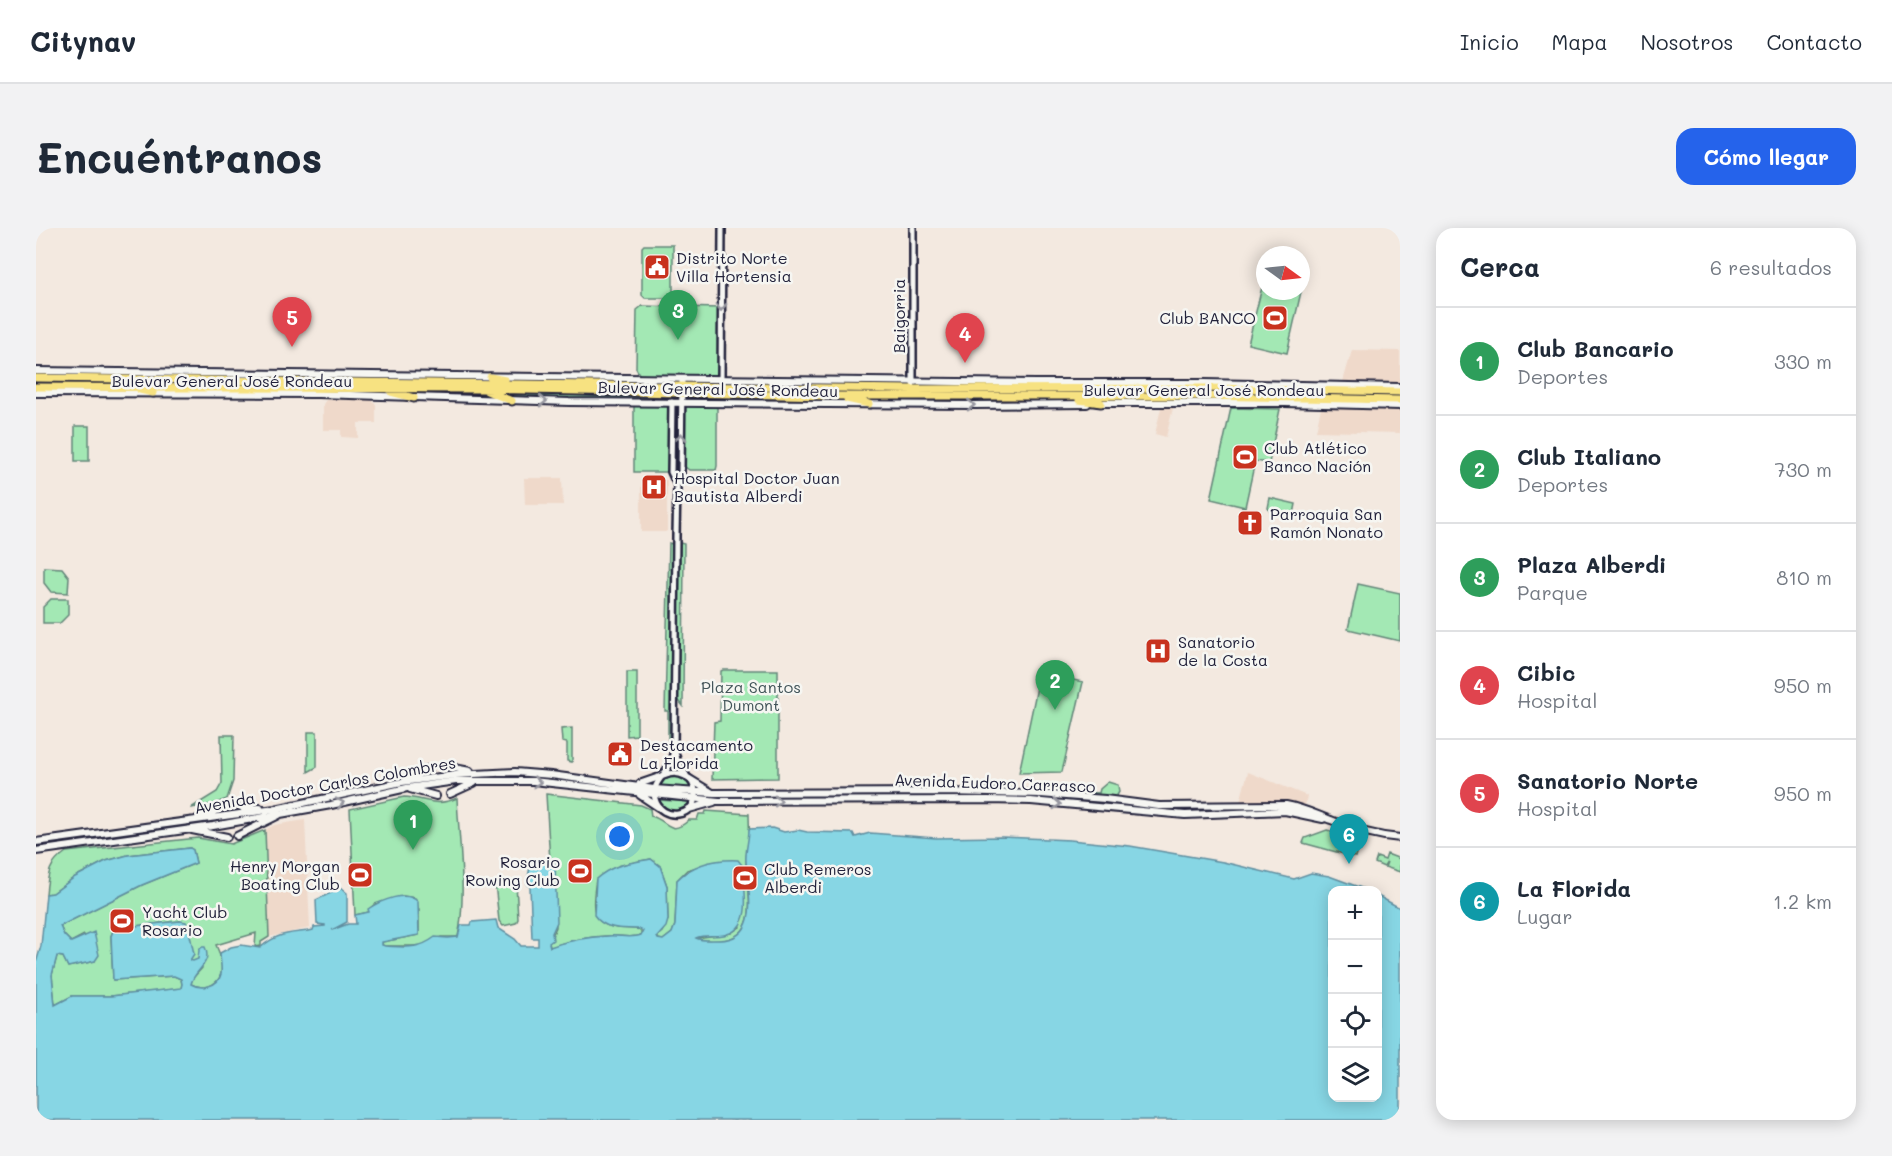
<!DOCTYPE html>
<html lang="es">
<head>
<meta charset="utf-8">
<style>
	:root { --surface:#fff; --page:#f2f2f3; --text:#1f2937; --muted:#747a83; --line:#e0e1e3; --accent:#2563eb }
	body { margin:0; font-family:Mali,sans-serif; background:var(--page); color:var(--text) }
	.controls { position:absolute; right:18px; bottom:18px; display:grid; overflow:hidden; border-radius:12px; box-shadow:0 3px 15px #0003 }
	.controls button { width:54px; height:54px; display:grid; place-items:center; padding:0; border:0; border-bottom:2px solid var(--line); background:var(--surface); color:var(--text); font:30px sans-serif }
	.compass { position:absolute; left:1220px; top:18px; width:54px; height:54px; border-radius:50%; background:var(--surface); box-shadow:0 3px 15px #0003; rotate:105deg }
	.you { position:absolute; left:584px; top:609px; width:21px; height:21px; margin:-15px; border:4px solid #fff; border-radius:50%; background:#1a73e8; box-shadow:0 0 0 9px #1a73e833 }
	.badge { display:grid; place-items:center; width:39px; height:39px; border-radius:50%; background:var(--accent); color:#fff; font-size:20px; font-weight:700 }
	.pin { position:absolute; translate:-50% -50px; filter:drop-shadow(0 2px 3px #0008) }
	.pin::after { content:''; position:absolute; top:32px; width:21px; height:18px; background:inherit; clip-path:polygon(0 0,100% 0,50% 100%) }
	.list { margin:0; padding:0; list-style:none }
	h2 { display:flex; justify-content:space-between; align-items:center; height:78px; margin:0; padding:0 24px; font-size:26px }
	h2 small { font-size:20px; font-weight:400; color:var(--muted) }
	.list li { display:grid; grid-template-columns:39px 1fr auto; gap:18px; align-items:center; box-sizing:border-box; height:108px; padding:0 24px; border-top:2px solid var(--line) }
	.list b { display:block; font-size:22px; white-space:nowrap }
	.list p { margin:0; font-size:20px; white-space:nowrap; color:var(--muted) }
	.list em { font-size:20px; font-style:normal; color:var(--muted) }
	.icon { flex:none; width:33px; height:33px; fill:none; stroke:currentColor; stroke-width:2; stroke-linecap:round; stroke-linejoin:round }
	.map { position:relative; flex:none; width:1364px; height:892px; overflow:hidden; border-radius:18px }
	header { display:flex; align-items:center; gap:36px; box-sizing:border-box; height:84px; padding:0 30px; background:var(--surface); border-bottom:2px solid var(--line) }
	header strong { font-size:28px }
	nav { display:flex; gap:33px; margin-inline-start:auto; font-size:21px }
	.intro { display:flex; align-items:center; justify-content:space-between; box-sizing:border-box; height:144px; padding:0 36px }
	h1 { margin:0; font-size:42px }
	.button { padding:15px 27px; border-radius:18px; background:var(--accent); color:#fff; font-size:21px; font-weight:700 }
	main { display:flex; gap:36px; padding:0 36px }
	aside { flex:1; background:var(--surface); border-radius:18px; box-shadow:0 3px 15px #0003 }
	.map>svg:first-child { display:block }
	.built { fill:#efd9ca }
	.green { fill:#a3e8b4; stroke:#628578; stroke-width:1.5 }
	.water { fill:#87d6e4; stroke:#5f8ea0; stroke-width:1.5 }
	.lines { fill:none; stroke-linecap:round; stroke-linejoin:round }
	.tertiary-casing { stroke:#22223b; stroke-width:10 }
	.secondary-casing { stroke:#22223b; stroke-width:10 }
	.primary-casing { stroke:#22223b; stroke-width:11 }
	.tertiary { stroke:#f6f6f2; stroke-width:5 }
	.secondary { stroke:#f6f6f2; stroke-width:6 }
	.primary { stroke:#f7e281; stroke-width:7 }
	.oneway { stroke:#9797a0 }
	.labels { text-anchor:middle; stroke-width:5; stroke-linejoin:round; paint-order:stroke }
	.poi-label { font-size:16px; fill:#22223b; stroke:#f6f6f2; text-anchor:start }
	.street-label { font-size:16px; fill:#22223b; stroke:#f6f6f2 }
	.park-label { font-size:16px; fill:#425459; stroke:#f6f6f2 }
</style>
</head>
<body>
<header>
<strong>Citynav</strong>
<nav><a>Inicio</a><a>Mapa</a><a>Nosotros</a><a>Contacto</a></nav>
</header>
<div class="intro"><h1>Encuéntranos</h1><a class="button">Cómo llegar</a></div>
<main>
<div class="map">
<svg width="1364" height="892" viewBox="0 0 1364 892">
	<rect width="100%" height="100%" fill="#f3e9e0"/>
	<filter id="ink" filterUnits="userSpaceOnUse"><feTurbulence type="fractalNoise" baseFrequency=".0167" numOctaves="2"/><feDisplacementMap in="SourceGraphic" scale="12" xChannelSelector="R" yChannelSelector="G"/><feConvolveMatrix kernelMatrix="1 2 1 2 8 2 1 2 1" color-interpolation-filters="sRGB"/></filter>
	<g filter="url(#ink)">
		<path class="built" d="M1316 122 1364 123V205L1280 203 1286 175 1306 157Z
			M290 172H336L340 177V195H322V210L305 209V202H287V176Z
			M1125 180H1137L1130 209 1119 206Z
			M488 250H526L527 277H489Z
			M605 251 631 252V303L629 304H605Z
			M1212 544 1271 568 1269 578 1242 574H1204Z
			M269 592 274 700 233 709 229 602 238 597Z"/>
		<path class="green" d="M608 17H637V70H609L606 67V19Z
			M1227 55H1229V63L1265 64 1251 125 1212 116Z
			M606 78 682 80V143L678 149 604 148 600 140 601 82Z
			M0 143 1364 159V178L636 174 635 244H598V174L346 169 0 165Z
			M650 176H681V238L680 242H653L648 238 647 179Z
			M1195 180 1244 181 1233 235 1219 233 1209 279 1175 271Z
			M640 182 643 183V237L640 239 638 236V185Z
			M39 198H53V233H39Z
			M1234 270 1260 276 1258 286 1255 288 1235 284 1232 280Z
			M633 315 636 316 634 524 632 521V483H629Z
			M644 315 648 316 647 478 641 470Z
			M8 339 26 340 33 349 32 365 15 364 8 355Z
			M1322 356 1364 365V413L1312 401Z
			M15 371H32V387L24 395H7V379Z
			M687 442H742V550L676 551 678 494 684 493 685 443Z
			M591 444H601V507L591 508Z
			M1004 445 1047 454 1026 544 983 545Z
			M536 500V534L531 533V515L526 514 525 501Z
			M272 504H281V539L272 544Z
			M185 507H198L197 553 191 571 178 576 155 580 181 564 186 555Z
			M640 547 651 551 656 561 623 558 629 550Z
			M1072 554 1082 557 1083 564 1080 569 972 562 958 558 969 557V560L1063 565 1064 561Z
			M510 566 605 577 614 581 615 588C633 593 634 609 653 592H661L663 586H669L670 583 713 586C713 595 714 605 713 614 712 620 710 626 710 632 710 658 727 707 687 712 679 713 667 713 660 710L695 705 704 699 683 633 651 642 641 652 639 697 636 705 627 712 622 711V707L626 704 632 692 631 658 624 638 615 631C592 635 578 636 560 651 557 674 551 696 581 700 589 701 598 700 605 702V707C594 711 584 707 571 708 553 709 531 712 514 720L513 715 520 699 518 634H514Z
			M368 569C390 570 398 580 421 570 423 615 431 666 422 709H405L389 717 377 718H349L346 717V714L383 707V682L379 670 367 668 339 676 333 681V684L319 687 314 581Z
			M622 572 655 574C646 588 628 587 622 572Z
			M229 602 233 709 225 714V718L219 719 220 705 180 717C184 725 187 737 185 746 181 759 165 762 155 756L156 751 166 740 163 727 162 732 157 733 154 732 144 693 81 700 77 703 75 708 77 752 138 748 145 751 146 756 145 761 75 768H36L19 777 16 747 21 728 27 729 32 739 59 733 48 707 35 714 28 707 24 698 106 657 160 635 157 622 154 620 92 627 70 633 39 649 17 665 10 666C12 644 13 636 30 624L162 610 195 616Z
			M1291 602 1320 611 1318 614 1322 619 1319 629 1267 615 1269 610Z
			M1351 626 1364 631V644L1349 639 1351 634 1348 639 1339 635 1341 629 1349 632Z
			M459 655H480L482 691 480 695 467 698 463 693Z"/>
		<path class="water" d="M736 600 748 604 762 602 771 604 817 605 819 609 834 605 900 610 966 609 1034 612 1094 618 1187 634 1258 651 1275 645 1293 648 1331 662H1296V870H1342V668L1364 680V892H0V735L5 718 10 666 17 665 39 649 70 633 92 627 154 620 157 622 160 635 106 657 24 698 28 707 35 714 58 704 63 727 59 733 32 739 27 729 21 728 16 747 19 777 36 768H75L145 760 146 756 145 751 138 748 77 752 75 708 77 703 81 700 144 693 150 694 154 707 158 726 154 732 157 733 162 731 163 722 166 719H169C177 736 158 742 155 756 165 762 182 759 185 746 186 740 184 731 184 725L195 719 205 717 224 720C240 706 252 705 273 703L277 702 278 699 289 698V697L281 696 280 672 305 660 311 665V694L296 702 312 696H320L319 687 333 684 332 681C344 673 371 661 382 674L383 707 346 714V717L349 718C369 719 382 722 399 709L412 710 422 709 425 697H435L436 694 460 692 462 700 479 711 485 718H502V710H496L494 659 491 655 495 633 519 634 521 694 516 705 517 712 513 715 514 719C533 712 552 709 572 708 584 707 594 711 605 707L607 703 603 701C587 701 568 702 558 687L560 651C577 636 594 635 615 631L624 638 631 658 632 692 630 699 621 709 622 711 627 712 636 705 639 697 641 652C657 636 680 631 702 632L706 637C708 660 719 701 688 707 679 709 668 706 660 710 666 713 675 712 683 712 727 711 711 661 710 633 709 623 713 612 713 601Z"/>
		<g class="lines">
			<g class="tertiary-casing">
				<path id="tertiary" d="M877 0V156
					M685 155 686 0
					M636 174 635 244 641 257
					M639 524 642 535 650 547
					M629 547C643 542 659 549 659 565 661 590 625 594 619 571 615 557 627 549 633 538 636 533 637 527 638 521L640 308 641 257 645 244 646 151"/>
			</g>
			<g class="secondary-casing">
				<path id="secondary" d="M0 143 1000 155H1168L1364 159
					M0 165 282 166 533 174 938 177 1051 176
					M1062 175H1249L1364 178
					M413 539 434 543
					M652 550 675 564
					M371 551 392 541
					M603 556 632 546
					M374 561 400 568
					M414 566 438 555
					M604 567 622 579
					M207 580H224
					M653 581 678 574
					M161 591 179 583
					M156 602 191 609
					M201 608 243 587
					M0 614 239 581 366 554 419 547 479 544 515 547 618 561 678 565 908 564 1004 566 1069 571 1123 578 1250 577C1266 580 1279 586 1295 592 1316 601 1341 608 1364 610
					M0 623 177 598 295 577 371 560 420 553H497L683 573 951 572 995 573 1149 587 1249 583 1287 591"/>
			</g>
			<g class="primary-casing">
				<path id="primary" d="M454 149 469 152
					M0 150 877 161 1171 160 1364 164
					M0 159 445 161 797 168H1164L1364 172
					M104 162 117 165
					M451 163 476 173
					M355 164 378 170
					M811 171 833 176
					M1043 172 1065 175"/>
			</g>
			<use href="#tertiary" class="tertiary"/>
			<use href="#secondary" class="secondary"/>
			<use href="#primary" class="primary"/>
		</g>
		<defs><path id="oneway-chevron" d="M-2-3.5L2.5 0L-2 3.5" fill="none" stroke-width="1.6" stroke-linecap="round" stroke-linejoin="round" transform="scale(1.5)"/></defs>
		<g class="oneway">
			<use href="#oneway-chevron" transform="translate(685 79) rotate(91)"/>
			<use href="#oneway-chevron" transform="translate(507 173) rotate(1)"/>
			<use href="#oneway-chevron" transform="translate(935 177) rotate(1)"/>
			<use href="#oneway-chevron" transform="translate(645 209) rotate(-90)"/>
			<use href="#oneway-chevron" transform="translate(501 554) rotate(4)"/>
			<use href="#oneway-chevron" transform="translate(742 573) rotate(-1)"/>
			<use href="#oneway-chevron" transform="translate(304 575) rotate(-12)"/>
			<use href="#oneway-chevron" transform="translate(1021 576) rotate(5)"/>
		</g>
	</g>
	<defs>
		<g id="civic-square" transform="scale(1.35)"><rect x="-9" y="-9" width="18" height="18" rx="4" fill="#c8321e" stroke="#f6f6f2"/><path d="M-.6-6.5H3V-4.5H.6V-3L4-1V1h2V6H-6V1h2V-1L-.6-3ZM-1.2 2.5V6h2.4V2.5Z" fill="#fff"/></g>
		<g id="stadium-square" transform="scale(1.35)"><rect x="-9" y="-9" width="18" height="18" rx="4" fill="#c8321e" stroke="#f6f6f2"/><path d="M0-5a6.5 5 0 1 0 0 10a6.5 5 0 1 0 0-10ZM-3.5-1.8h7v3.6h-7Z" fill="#fff"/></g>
		<g id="hospital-square" transform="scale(1.35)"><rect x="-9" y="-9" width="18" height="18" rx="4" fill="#c8321e" stroke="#f6f6f2"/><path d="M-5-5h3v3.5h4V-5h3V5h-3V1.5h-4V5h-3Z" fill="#fff"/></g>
		<g id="church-square" transform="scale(1.35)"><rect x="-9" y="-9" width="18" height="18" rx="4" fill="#c8321e" stroke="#f6f6f2"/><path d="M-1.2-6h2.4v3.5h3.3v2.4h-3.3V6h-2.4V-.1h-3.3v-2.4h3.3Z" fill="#fff"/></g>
	</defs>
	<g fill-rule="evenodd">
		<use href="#civic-square" x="621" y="39"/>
		<use href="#stadium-square" x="1239" y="90"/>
		<use href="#stadium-square" x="1209" y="229"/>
		<use href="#hospital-square" x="618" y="259"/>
		<use href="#church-square" x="1214" y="295"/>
		<use href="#hospital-square" x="1122" y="423"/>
		<use href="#civic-square" x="584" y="526"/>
		<use href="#stadium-square" x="544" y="643"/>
		<use href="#stadium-square" x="324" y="647"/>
		<use href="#stadium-square" x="709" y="650"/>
		<use href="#stadium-square" x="86" y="693"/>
	</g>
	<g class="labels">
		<g class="poi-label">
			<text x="640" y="36">Distrito Norte<tspan x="640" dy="18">Villa Hortensia</tspan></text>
			<text x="1220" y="96" text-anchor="end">Club BANCO</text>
			<text x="1228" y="226">Club Atlético<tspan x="1228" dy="18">Banco Nación</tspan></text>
			<text x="638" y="256">Hospital Doctor Juan<tspan x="638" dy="18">Bautista Alberdi</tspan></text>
			<text x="1234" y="292">Parroquia San<tspan x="1234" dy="18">Ramón Nonato</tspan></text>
			<text x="1142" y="420">Sanatorio<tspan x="1142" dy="18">de la Costa</tspan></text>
			<text x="604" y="523">Destacamento<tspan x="604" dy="18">La Florida</tspan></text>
			<text x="524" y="640" text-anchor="end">Rosario<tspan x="524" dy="18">Rowing Club</tspan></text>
			<text x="304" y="644" text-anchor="end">Henry Morgan<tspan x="304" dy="18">Boating Club</tspan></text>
			<text x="728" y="647">Club Remeros<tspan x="728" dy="18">Alberdi</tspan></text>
			<text x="106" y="690">Yacht Club<tspan x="106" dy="18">Rosario</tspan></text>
		</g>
		<g class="street-label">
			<text transform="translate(863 88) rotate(-90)" y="6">Baigorria</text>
			<text x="196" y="159">Bulevar General José Rondeau</text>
			<text transform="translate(682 161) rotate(1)" y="6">Bulevar General José Rondeau</text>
			<text x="1168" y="168">Bulevar General José Rondeau</text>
			<text transform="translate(959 555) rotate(2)" y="6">Avenida Eudoro Carrasco</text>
			<text transform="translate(289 557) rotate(-10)" y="6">Avenida Doctor Carlos Colombres</text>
		</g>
		<g class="park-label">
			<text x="715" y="465">Plaza Santos<tspan x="715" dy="18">Dumont</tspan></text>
		</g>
	</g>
</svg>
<div class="controls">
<button>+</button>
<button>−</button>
<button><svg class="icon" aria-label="locate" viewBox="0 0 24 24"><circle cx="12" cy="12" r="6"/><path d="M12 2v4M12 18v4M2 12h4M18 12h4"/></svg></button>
<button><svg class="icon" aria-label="layers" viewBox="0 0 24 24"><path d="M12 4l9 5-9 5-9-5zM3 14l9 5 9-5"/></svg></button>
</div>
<svg class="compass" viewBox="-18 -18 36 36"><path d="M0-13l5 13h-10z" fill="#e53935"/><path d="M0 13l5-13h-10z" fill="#747a83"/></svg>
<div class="you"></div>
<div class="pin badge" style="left:377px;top:622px;background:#2e9e5b">1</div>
<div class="pin badge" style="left:1019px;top:482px;background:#2e9e5b">2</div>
<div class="pin badge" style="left:642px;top:112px;background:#2e9e5b">3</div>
<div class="pin badge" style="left:929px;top:135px;background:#e0444e">4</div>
<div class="pin badge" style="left:256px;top:119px;background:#e0444e">5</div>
<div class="pin badge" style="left:1313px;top:636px;background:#0f9aa8">6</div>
</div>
<aside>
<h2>Cerca<small>6 resultados</small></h2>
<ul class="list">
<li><span class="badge" style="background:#2e9e5b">1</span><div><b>Club Bancario</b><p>Deportes</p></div><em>330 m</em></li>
<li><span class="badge" style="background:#2e9e5b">2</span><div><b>Club Italiano</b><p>Deportes</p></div><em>730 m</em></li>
<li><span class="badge" style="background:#2e9e5b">3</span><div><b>Plaza Alberdi</b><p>Parque</p></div><em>810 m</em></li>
<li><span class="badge" style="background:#e0444e">4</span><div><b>Cibic</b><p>Hospital</p></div><em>950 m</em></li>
<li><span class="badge" style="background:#e0444e">5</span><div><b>Sanatorio Norte</b><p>Hospital</p></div><em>950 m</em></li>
<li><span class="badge" style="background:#0f9aa8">6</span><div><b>La Florida</b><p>Lugar</p></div><em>1.2 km</em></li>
</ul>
</aside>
</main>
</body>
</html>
